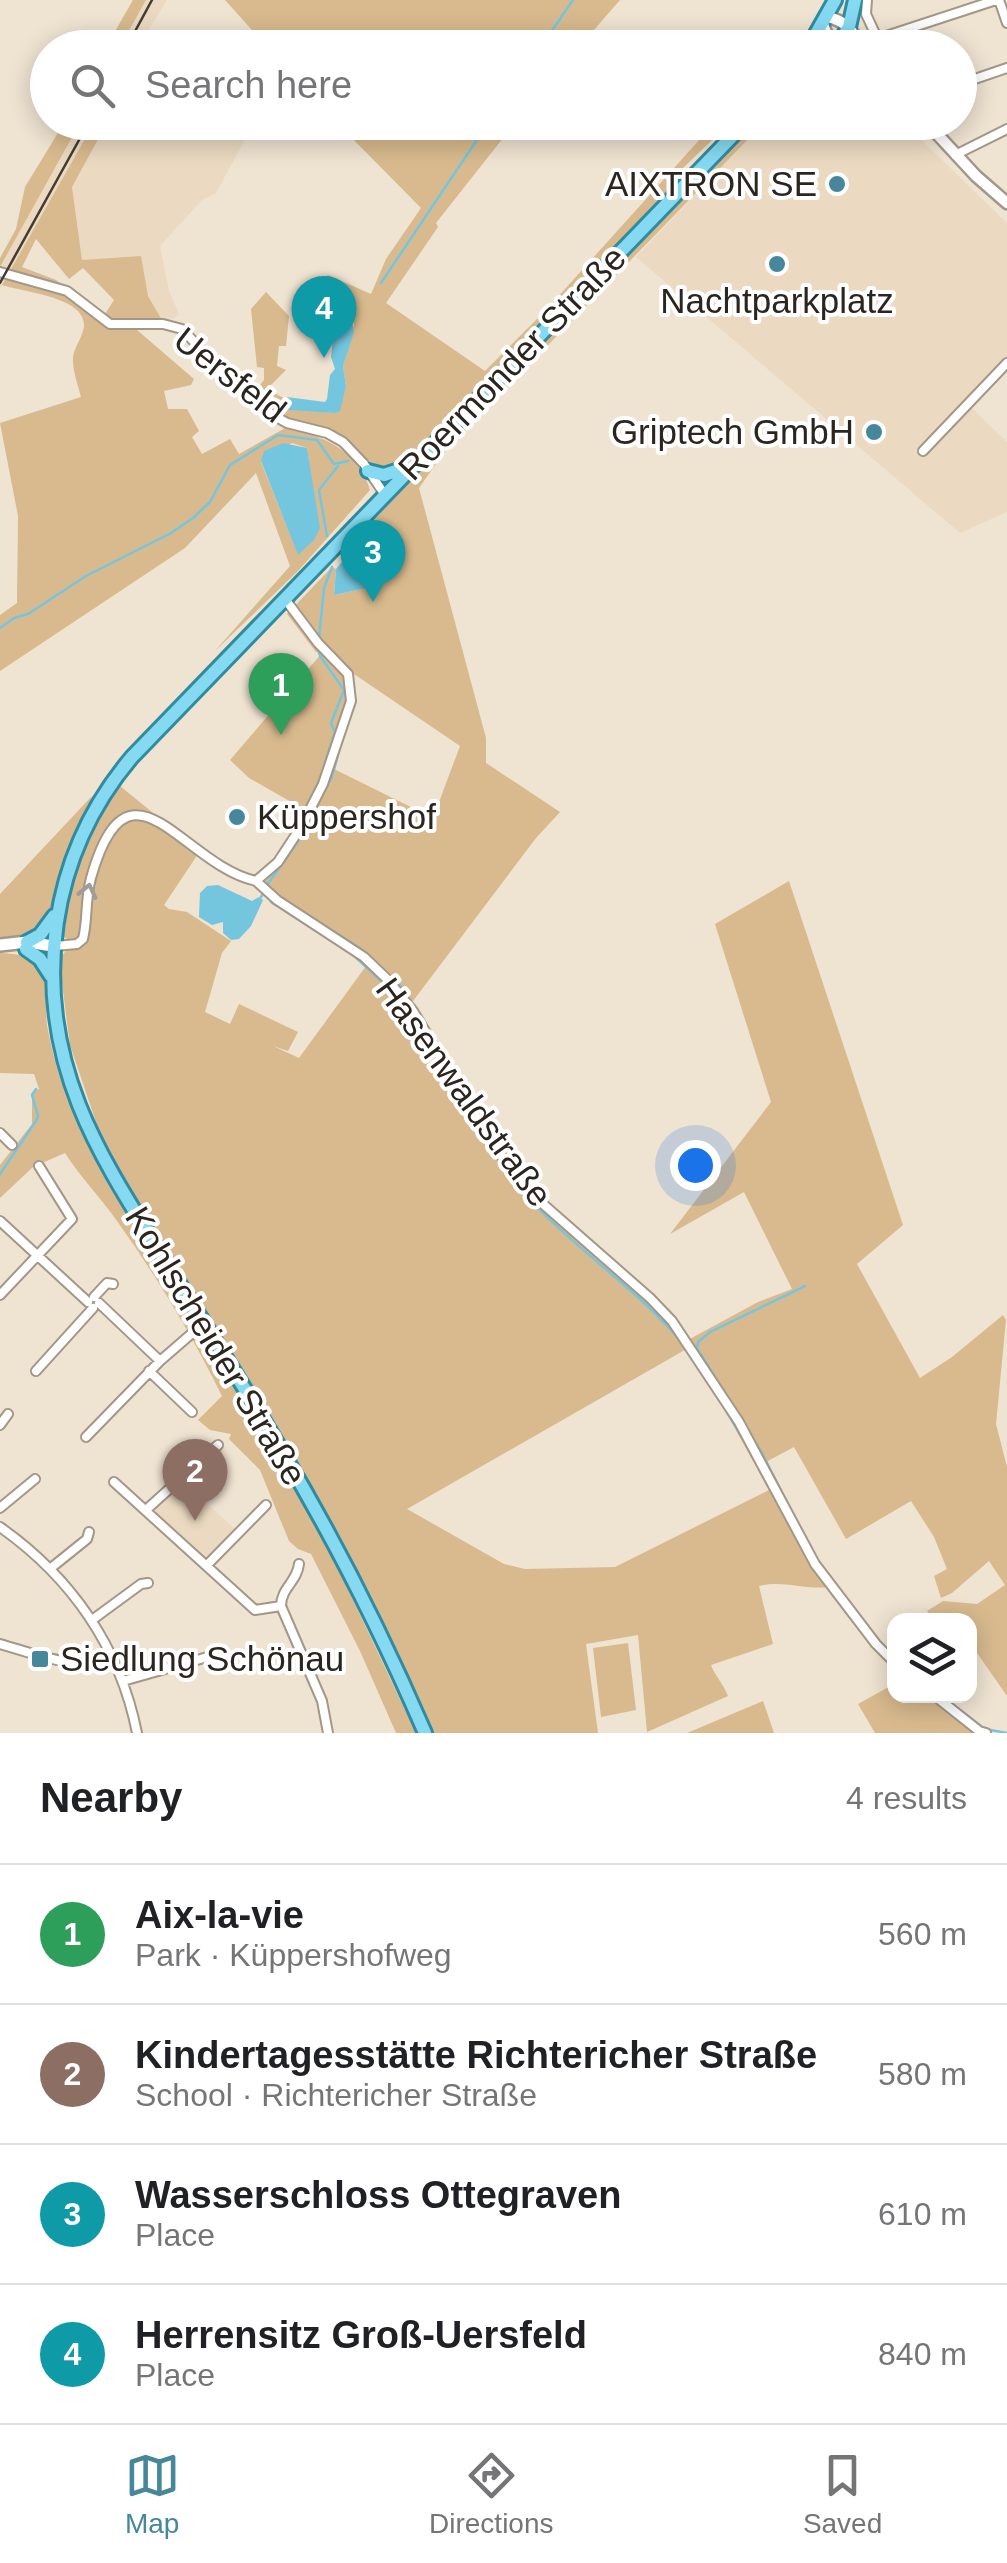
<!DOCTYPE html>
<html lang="en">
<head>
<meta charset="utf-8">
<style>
	:root { --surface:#fff; --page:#f2f2f2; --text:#202124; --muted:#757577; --line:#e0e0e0; --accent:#47879b }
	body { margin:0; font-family:Arial,sans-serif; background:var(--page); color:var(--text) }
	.controls { position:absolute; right:30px; bottom:30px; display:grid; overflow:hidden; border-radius:20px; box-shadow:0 5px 25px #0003 }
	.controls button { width:90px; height:90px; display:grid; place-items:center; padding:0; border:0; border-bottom:2px solid var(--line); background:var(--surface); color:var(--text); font:50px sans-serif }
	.you { position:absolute; left:695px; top:1165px; width:35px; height:35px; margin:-25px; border:8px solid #fff; border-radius:50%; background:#1a73e8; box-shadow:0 0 0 15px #1a73e833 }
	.badge { display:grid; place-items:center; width:65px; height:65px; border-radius:50%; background:var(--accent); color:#fff; font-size:32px; font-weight:700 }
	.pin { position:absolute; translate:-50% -82px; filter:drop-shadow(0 2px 5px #0008) }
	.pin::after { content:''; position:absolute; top:52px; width:35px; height:30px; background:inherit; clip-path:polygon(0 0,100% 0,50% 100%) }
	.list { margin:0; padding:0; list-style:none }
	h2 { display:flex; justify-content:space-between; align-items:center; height:130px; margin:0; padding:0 40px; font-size:42px }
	h2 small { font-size:32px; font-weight:400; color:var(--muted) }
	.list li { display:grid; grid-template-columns:65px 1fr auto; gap:30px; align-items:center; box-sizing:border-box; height:140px; padding:0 40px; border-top:2px solid var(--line) }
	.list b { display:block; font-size:38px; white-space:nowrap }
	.list p { margin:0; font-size:32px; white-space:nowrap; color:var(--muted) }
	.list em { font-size:32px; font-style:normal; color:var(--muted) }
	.icon { flex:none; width:55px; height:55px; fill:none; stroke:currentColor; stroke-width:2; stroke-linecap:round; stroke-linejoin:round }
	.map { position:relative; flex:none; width:1007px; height:1733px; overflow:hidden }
	.search { position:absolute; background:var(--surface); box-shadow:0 5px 25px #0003; left:30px; right:30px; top:30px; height:110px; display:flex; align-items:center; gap:25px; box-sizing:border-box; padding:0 35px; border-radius:55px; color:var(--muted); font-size:38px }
	.sheet { height:690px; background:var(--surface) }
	nav { display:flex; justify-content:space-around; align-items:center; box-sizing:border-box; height:140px; border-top:2px solid var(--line); background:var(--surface); font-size:28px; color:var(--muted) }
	nav a { display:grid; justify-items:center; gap:5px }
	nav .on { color:var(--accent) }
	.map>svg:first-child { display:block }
	.built { fill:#ebdac1 }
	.green { fill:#d8ba8e; fill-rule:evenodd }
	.water { fill:#74c6df }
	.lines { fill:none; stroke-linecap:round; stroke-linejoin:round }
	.stream { stroke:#74c6df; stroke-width:2.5 }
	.minor-casing { stroke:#a39787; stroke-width:12 }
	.tertiary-casing { stroke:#a39787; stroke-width:15 }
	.secondary-casing { stroke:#a39787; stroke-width:16 }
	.primary-casing { stroke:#308ba1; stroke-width:18 }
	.minor { stroke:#fff; stroke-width:8 }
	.tertiary { stroke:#fff; stroke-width:10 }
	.secondary { stroke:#fff; stroke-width:11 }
	.primary { stroke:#85daf1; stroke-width:12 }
	.rail { stroke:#423c34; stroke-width:2.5 }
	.oneway { stroke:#9f9d9a }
	.poi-dot { fill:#47879b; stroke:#fff; stroke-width:4 }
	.labels { text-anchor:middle; stroke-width:8; stroke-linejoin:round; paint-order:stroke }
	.poi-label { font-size:35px; fill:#2a251e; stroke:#fff; text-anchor:end }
	.street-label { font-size:35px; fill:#2a251e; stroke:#fff }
</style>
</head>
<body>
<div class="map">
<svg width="1007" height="1733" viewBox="0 0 1007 1733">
	<rect width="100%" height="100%" fill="#efe3d1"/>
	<path class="built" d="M146 0H167L138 47 120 48Z
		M80 123H94L0 289V267Z
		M107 123H254L216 193 202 200 160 246 169 291 179 314 175 318 162 320 148 296 140 257 82 261 72 187Z
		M764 123H904L1007 223V371L972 408 1007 442V512L960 533 636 257Z
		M181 1480 236 1530 208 1559 203 1558 154 1511Z"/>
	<path class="green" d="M133 0H146L120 47H106Z
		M225 0H620L579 47 268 48Z
		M64 123H80L0 267V258L16 229 25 187Z
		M94 123H107L72 187 82 260 141 256 148 296 162 320 137 321V330L194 379 191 385 164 391 168 409H187L199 431 192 437 202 454 230 439 239 454 287 427C324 437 358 450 370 490L298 571 215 651 290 566 256 473 185 548 0 671V615L17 603 18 516 0 423 81 397C78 385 72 369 73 357 74 347 83 337 84 326 86 297 23 292 2 285ZM36 239 69 279 83 268 114 300 103 317 56 280 22 267ZM292 443 307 448 318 525 313 540 298 554 261 462Z
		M337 123H515L436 223 438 227 386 303 485 371 546 310 701 138 723 123H730L683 168 687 172 639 225 409 459 393 470 377 469 341 435 287 419 265 406 272 392 284 398 280 403 282 408 334 413 346 386 343 366 354 325 351 311C334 305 333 293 311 285L328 275 371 294 386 259 421 208Z
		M753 123H764L449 447 444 444Z
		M266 292 289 316 286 346H279L277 366 286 370 257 399 252 395 264 380V368L257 367 251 309Z
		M441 448 445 451 419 488 486 738V763L560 812 536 838 410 1005 494 1146 528 1189 632 1282 686 1341 758 1302 792 1289 744 1192 670 1234 771 1102 715 924 789 881 903 1225 857 1264 920 1378 952 1357 1003 1315 1006 1320 996 1424 1007 1467V1696L970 1643V1620H934L927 1611 943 1601 977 1604 1005 1585 989 1561 952 1593 941 1598 934 1576 947 1569 934 1537 911 1501 846 1539 794 1447 764 1463 829 1587C803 1590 783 1580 759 1586L773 1644 711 1665C715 1676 723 1683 728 1696L647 1732 638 1635 586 1644 598 1733H433L340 1536 259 1397 135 1200 100 1134 70 1045 62 983V956L67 949 80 946 79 939 73 942 62 936C69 880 87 831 120 786L200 851 164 905 169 909 187 912 231 941 222 953 205 1012 230 1024 239 1004 298 1032 288 1051 273 1046 299 1058 369 962 260 887 292 850 334 769 433 818 460 746 351 672 339 657 335 663C366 702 324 771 307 811L249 778 230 760 322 653 316 652 287 614 332 567 336 569 334 595 381 585 384 580 379 571 375 534 367 532 372 522ZM690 1347 769 1490 615 1567 525 1569 504 1564 407 1509Z
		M92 796 47 918 30 935 0 939V894Z
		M0 953C12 954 29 954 37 963 51 978 44 1007 47 1025 54 1065 67 1101 85 1138L327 1545 416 1733H396L360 1651 311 1554 298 1549 289 1541 260 1470 229 1439 231 1434 210 1430 198 1420 222 1396C192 1335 157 1277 117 1221 101 1198 81 1178 65 1153L33 1167 0 1198V1165L32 1124V1093L39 1089 34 1074 0 1073Z
		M628 1643 636 1710 601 1717 593 1648Z
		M894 1684V1696H941L984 1730 983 1733H875L858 1704Z
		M763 1701 774 1733H687Z"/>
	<path class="water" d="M312 288H322L341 307 353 311 351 315 354 332 343 366 346 386 340 411 334 413 289 410 280 405 287 397 325 402 327 399 330 375 335 369 331 357 334 327 307 301Z
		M283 443 307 448 320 528 314 540 298 555 261 461 264 451Z
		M367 532 375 534 379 571 384 580 381 585 334 595 336 569Z
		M218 885 252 901 259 897 263 900 251 926 239 939 231 940 223 933V922L212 925 199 917 200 893 207 886Z"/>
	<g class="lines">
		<path class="stream" d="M540 48 573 0
			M381 283 489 122
			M327 536 319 490 338 466
			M0 628 14 618 28 614 86 576 171 533 193 518 210 502 230 465 278 435 317 440 334 464 348 461
			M319 639 324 588 332 567
			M317 646 320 656 344 690 331 723 335 733 332 740
			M297 826 320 779 331 744
			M267 885 297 843 332 777 345 729
			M277 895 361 949 408 993
			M261 897 263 894
			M271 902 321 934
			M349 951 394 993
			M399 999 415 1021
			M434 1054 479 1131
			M482 1135C499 1162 518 1187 540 1210 584 1255 638 1291 679 1339
			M0 1174 36 1121 38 1116 32 1095 36 1089
			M718 1397 755 1459
			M789 1523 817 1574
			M802 1532 762 1453 697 1348 698 1342 710 1332 805 1286
			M942 1696 985 1729 1007 1733"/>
		<g class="minor-casing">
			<path id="minor" d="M867 0 866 14 878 40
				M999 0 1007 23
				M870 48 883 37 996 0
				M960 84 1007 68
				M955 155 1007 129
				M0 272 67 291 110 324H163L182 329 233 383 264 410 287 423 327 433 343 442 364 464 385 495
				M923 451 1007 363
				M256 881 277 900 364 957 388 980 413 1011 494 1146 527 1190 650 1298 672 1321 739 1422 815 1564 876 1644 894 1662
				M256 881 278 862 301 827 323 784 351 701 348 674 318 643 285 599
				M55 946 77 944 83 939C88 919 85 899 91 878 129 743 182 865 256 881
				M0 1133 12 1145
				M0 1221 88 1302
				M0 1295 72 1219 39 1166
				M94 1297 107 1283 113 1284
				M99 1303 160 1361
				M36 1371 93 1308
				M149 1371 192 1412
				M0 1425 8 1414
				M86 1437 160 1361 190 1335
				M114 1482 255 1610 281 1606 322 1701 328 1733
				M0 1508 35 1479
				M147 1509 218 1445
				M0 1527C71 1577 120 1647 137 1733
				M207 1565 266 1505
				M51 1568 87 1539 89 1532
				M281 1606C281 1588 297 1582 299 1564
				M92 1620 141 1584 148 1583
				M0 1644C39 1655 72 1670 113 1659
				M123 1681 211 1656 216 1651
				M935 1696 979 1731 986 1733"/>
		</g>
		<g class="tertiary-casing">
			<path id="tertiary" d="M828 17C846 21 854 32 862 48
				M823 24 828 38 850 48
				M926 122 976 176 1007 203"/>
		</g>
		<g class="secondary-casing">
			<path id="secondary" d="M0 945 27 942 53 946"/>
		</g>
		<g class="primary-casing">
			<path id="primary" d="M808 48 835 0
				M835 48 849 27 855 0
				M368 471 384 475 408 467
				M27 942 40 935 54 916
				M26 949 40 959 51 976
				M425 1733C383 1636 335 1540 281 1450 246 1389 208 1330 171 1270 138 1216 102 1163 79 1105 32 986 49 855 132 757L746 122"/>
		</g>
		<use href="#minor" class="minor"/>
		<use href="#tertiary" class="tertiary"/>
		<use href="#secondary" class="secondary"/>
		<use href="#primary" class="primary"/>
		<path class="rail" d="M126 48 152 0
			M0 283 89 122"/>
	</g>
	<defs><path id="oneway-chevron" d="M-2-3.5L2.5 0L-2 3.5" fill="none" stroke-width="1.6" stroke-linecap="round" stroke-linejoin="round" transform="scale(2.5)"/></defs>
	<use class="oneway" href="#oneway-chevron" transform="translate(88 891) rotate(-77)"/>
	<g class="poi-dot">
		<circle cx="837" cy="184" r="10"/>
		<circle cx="777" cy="264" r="10"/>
		<circle cx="874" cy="432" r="10"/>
		<circle cx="237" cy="817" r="10"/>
		<rect x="30" y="1649" width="20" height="20" rx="5"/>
	</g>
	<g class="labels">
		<g class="poi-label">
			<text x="817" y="196">AIXTRON SE</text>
			<text x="777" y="313" text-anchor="middle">Nachtparkplatz</text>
			<text x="854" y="444">Griptech GmbH</text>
			<text x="257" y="829" text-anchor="start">Küppershof</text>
			<text x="60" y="1671" text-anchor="start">Siedlung Schönau</text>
		</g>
		<g class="street-label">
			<text transform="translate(512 363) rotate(-46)" y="12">Roermonder Straße</text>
			<text transform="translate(230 375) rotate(38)" y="12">Uersfeld</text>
			<text transform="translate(464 1092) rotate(54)" y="12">Hasenwaldstraße</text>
			<text transform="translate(216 1346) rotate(59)" y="12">Kohlscheider Straße</text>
		</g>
	</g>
</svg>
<div class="controls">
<button><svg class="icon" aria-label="layers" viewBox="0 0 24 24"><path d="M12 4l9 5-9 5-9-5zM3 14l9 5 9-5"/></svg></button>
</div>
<div class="you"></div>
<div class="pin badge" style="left:281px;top:735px;background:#2e9e5b">1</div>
<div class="pin badge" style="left:195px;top:1521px;background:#8d6e63">2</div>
<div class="pin badge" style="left:373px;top:602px;background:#0f9aa8">3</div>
<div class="pin badge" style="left:324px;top:358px;background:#0f9aa8">4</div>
<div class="search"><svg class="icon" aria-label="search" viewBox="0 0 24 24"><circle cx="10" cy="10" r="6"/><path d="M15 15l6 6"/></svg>Search here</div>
</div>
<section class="sheet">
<h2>Nearby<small>4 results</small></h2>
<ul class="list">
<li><span class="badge" style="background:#2e9e5b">1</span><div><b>Aix-la-vie</b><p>Park · Küppershofweg</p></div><em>560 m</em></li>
<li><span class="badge" style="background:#8d6e63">2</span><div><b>Kindertagesstätte Richtericher Straße</b><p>School · Richtericher Straße</p></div><em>580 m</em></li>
<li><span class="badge" style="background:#0f9aa8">3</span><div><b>Wasserschloss Ottegraven</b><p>Place</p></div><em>610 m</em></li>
<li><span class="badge" style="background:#0f9aa8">4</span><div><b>Herrensitz Groß-Uersfeld</b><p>Place</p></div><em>840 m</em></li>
</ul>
</section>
<nav>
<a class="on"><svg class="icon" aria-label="map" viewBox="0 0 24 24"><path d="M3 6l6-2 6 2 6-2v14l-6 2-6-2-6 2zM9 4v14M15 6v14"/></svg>Map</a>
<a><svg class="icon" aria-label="directions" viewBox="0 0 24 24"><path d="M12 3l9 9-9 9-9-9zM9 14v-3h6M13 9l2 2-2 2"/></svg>Directions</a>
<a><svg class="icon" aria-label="saved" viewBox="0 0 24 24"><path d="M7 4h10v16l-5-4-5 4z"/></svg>Saved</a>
</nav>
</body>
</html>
